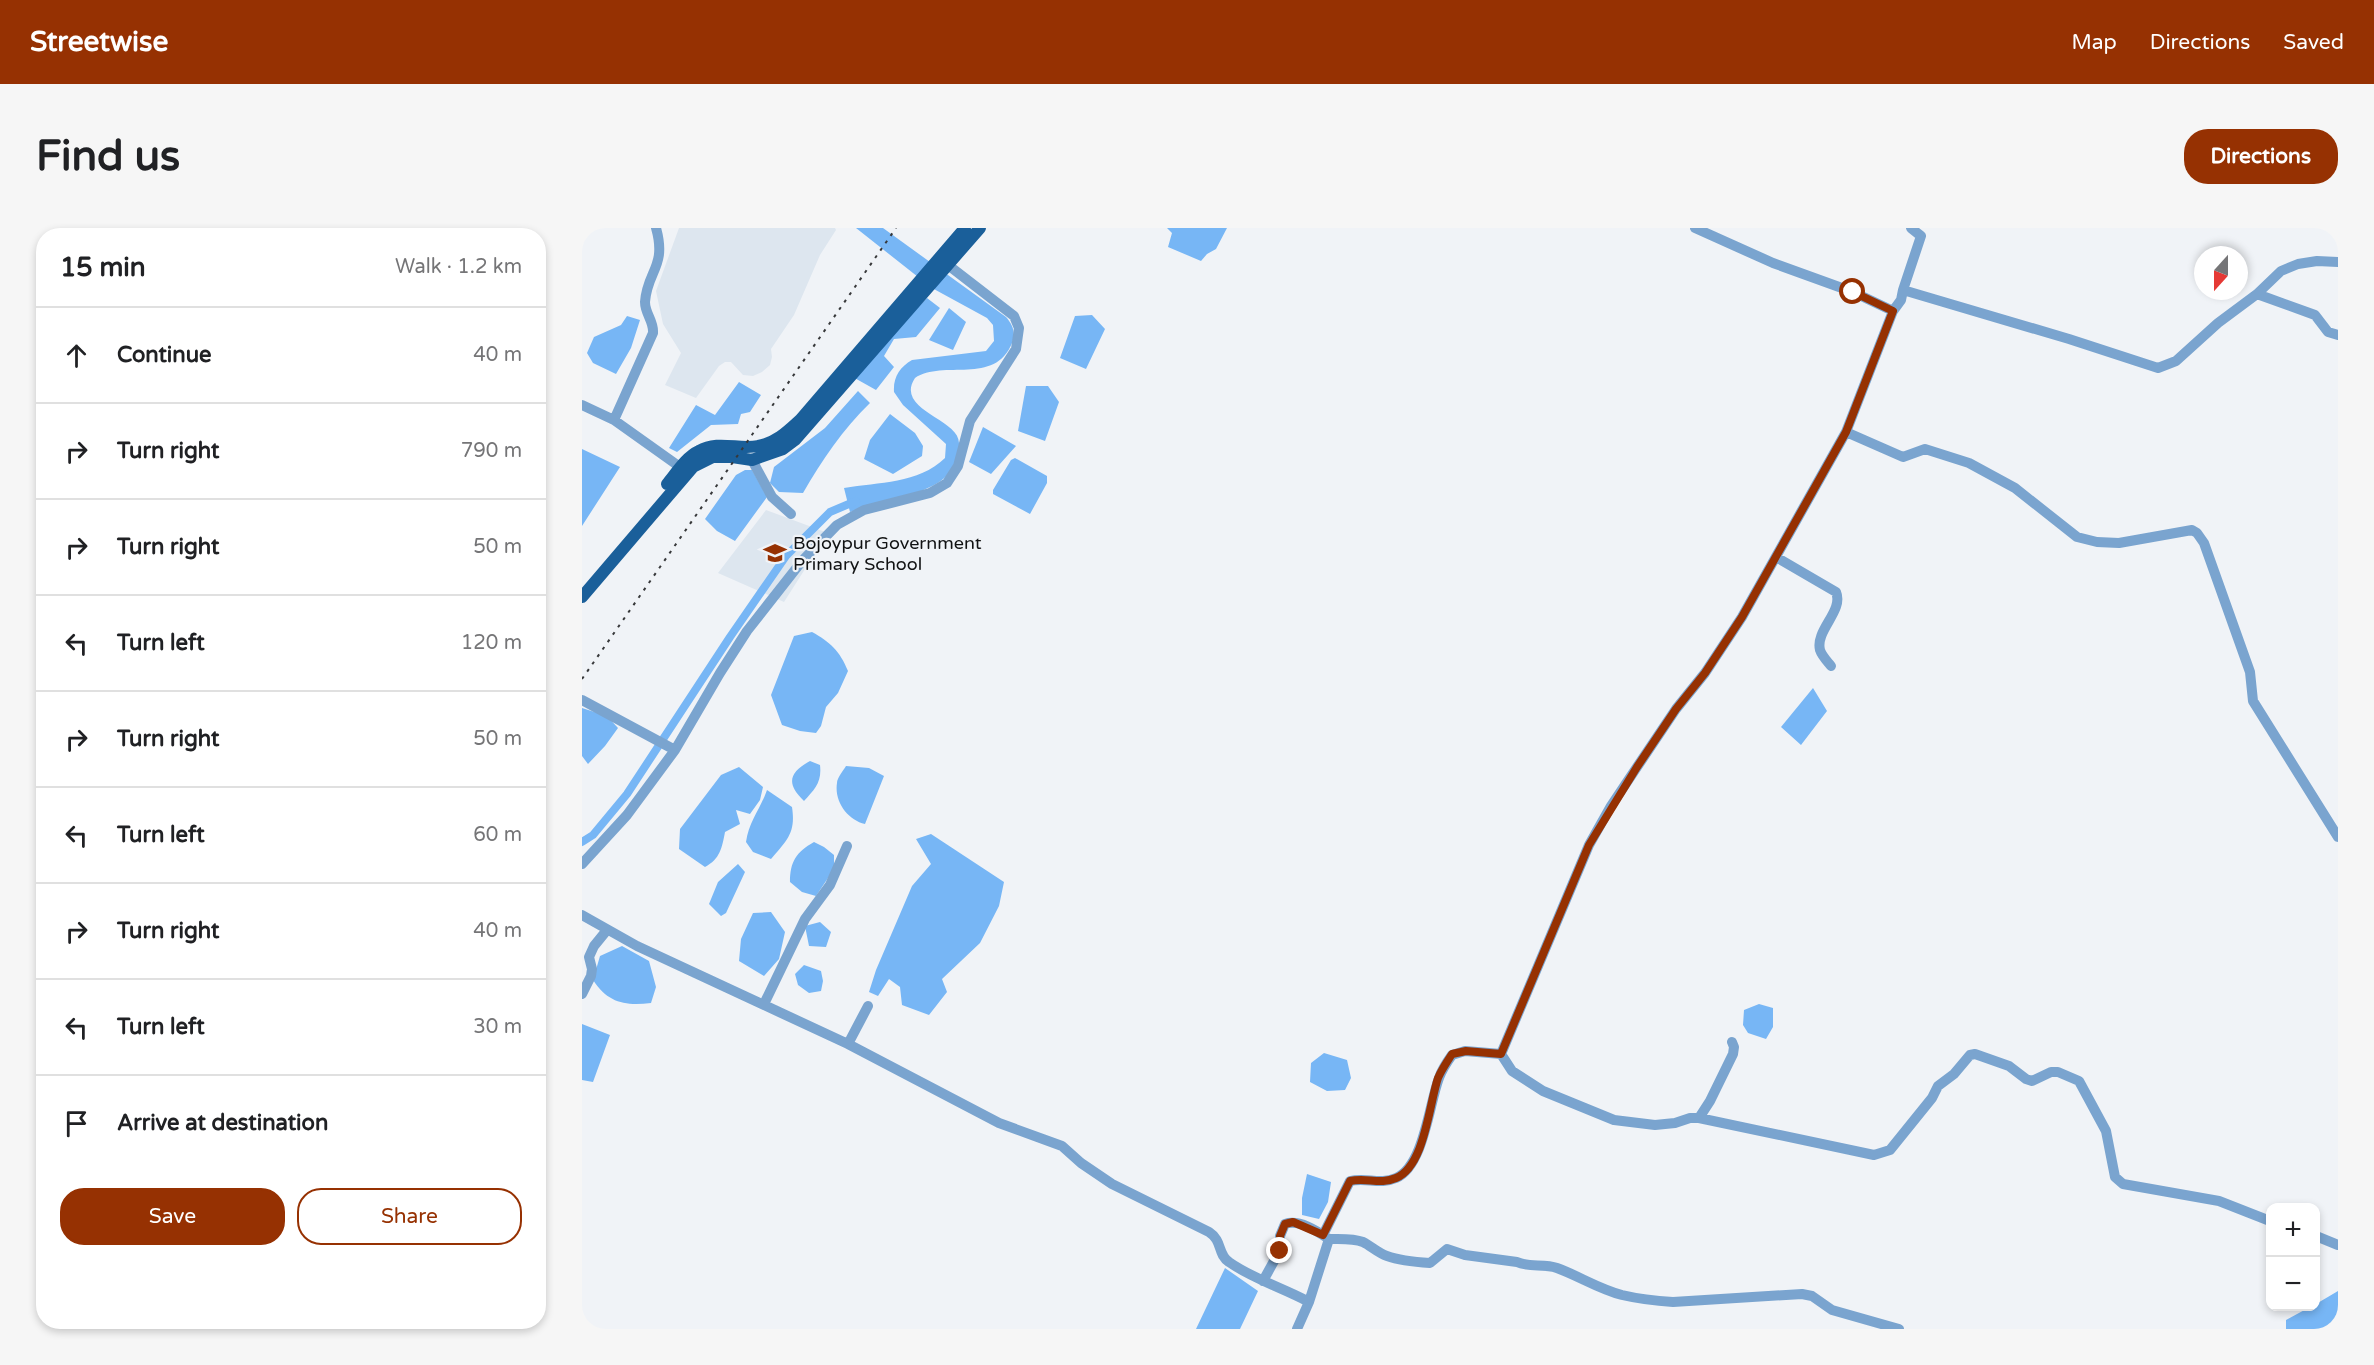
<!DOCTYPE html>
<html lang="en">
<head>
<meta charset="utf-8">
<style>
	:root { --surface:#fff; --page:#f6f6f6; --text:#202124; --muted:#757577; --line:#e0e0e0; --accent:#963102 }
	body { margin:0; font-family:"Varela Round",sans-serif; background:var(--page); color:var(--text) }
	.controls { position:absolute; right:18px; bottom:18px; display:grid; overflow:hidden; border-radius:12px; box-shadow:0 3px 9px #0003 }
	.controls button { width:54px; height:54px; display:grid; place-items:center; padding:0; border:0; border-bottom:2px solid var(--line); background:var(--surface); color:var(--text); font:30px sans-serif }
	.compass { position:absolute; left:1612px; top:18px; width:54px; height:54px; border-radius:50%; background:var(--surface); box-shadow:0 3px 9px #0003; rotate:201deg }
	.stop { position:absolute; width:18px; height:18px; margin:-14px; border:4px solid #963102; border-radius:50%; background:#fff }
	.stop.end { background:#963102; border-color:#fff; box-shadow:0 2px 6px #0008 }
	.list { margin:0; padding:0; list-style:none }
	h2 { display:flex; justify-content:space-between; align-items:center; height:78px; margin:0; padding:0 24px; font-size:26px }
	h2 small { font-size:20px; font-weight:400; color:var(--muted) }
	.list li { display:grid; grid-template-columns:39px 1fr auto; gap:18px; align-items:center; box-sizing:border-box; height:96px; padding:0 24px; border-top:2px solid var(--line) }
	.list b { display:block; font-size:22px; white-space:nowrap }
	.list em { font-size:20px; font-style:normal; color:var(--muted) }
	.actions { display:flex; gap:12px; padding:18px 24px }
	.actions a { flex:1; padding:14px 0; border:2px solid var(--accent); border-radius:24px; text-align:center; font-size:21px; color:var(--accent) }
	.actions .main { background:var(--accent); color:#fff }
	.icon { flex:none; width:33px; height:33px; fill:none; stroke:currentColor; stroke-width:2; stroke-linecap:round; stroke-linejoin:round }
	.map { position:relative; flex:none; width:1756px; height:1101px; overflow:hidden; border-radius:24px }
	header { display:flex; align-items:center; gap:36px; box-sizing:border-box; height:84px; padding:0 30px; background:var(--accent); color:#fff }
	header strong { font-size:28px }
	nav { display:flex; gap:33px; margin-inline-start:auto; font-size:21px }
	.intro { display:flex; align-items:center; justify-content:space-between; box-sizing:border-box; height:144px; padding:0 36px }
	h1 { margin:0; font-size:42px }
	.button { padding:15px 27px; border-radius:24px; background:var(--accent); color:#fff; font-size:21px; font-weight:700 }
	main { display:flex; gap:36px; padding:0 36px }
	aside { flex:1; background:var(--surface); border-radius:24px; box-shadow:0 3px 9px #0003 }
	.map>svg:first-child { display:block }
	.built { fill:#dde6ef }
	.water { fill:#77b6f5 }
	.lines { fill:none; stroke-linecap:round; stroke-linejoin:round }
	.canal { stroke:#77b6f5; stroke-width:8 }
	.minor { stroke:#7aa4cf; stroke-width:10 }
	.major { stroke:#1a5f9a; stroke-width:12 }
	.rail { stroke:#37383a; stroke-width:2; stroke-dasharray:3 6; stroke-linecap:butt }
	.route { stroke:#963102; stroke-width:8 }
	.labels { text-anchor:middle; stroke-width:4.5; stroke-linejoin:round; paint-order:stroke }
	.poi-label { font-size:18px; fill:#111213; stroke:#f0f3f7; text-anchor:start }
</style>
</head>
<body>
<header>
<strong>Streetwise</strong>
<nav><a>Map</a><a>Directions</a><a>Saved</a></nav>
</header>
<div class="intro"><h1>Find us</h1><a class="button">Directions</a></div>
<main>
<aside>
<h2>15 min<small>Walk · 1.2 km</small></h2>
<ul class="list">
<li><svg class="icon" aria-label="ahead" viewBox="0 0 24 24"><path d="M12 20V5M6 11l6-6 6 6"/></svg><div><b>Continue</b></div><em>40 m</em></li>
<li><svg class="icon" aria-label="right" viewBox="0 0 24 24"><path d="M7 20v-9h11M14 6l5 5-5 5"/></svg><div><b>Turn right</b></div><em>790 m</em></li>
<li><svg class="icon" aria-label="right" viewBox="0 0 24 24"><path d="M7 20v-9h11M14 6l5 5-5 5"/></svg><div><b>Turn right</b></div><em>50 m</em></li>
<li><svg class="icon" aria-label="left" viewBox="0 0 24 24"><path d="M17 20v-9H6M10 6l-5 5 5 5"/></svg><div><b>Turn left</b></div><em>120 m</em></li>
<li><svg class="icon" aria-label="right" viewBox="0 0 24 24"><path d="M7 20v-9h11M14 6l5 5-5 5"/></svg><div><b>Turn right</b></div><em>50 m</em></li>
<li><svg class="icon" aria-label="left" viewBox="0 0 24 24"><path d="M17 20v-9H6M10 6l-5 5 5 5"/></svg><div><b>Turn left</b></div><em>60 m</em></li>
<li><svg class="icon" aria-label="right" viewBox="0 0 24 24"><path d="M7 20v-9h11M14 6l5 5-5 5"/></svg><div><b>Turn right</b></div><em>40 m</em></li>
<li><svg class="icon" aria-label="left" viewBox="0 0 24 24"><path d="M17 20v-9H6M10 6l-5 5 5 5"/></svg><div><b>Turn left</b></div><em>30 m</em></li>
<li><svg class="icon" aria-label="arrive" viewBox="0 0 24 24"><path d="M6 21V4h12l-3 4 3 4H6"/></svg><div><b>Arrive at destination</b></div></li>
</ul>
<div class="actions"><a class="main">Save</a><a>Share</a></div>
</aside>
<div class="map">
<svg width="1756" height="1101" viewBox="0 0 1756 1101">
	<rect width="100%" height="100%" fill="#f0f3f7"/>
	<path class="built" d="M97 0H253L254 2 238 27 212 87 189 121 190 129 188 137 180 144 171 148 161 147 149 134H143L137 138 114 170 83 157 99 125 81 96 74 63Z
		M184 282 246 305 202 374 136 345Z"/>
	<path class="water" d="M274 0H301L424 89C431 97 434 105 430 115 413 158 361 131 333 150 312 182 377 191 377 215 378 227 370 245 360 252 338 268 295 276 268 284L262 260C297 254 336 256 363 230L364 216 321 177 312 164C311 149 318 139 330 132L404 123 412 113 411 97 405 90 350 60Z
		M585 0H645L634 21 625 26 619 33 586 19 590 5Z
		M345 70 358 80 334 109 312 111 302 128 312 139 294 162 269 148Z
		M367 80 384 94 371 122 347 112Z
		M510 87 523 101 504 141 478 130 493 88Z
		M45 88 58 92 49 120 34 146 11 135 5 125 12 109 39 97Z
		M157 154 179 167 168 184 159 186 156 196 129 197 95 224 87 220 114 177 133 187Z
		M444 158H466L477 174 463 213 436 203Z
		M276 163 288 175C261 201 240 232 221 265L197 264 188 255 192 239 243 200Z
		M308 186 333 205 341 218 340 228 311 246 282 231 288 212Z
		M401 199 434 218 409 246 387 234Z
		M0 221 38 239 0 298Z
		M433 230 465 248V255L448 286 411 266V262L429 232Z
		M163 242H170L185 269 153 313 135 303 123 291 154 247Z
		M230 404C248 414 258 423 266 443L256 465 244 479 239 498 234 505 218 503 200 497 189 467 212 408Z
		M1231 460 1245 483 1219 517 1199 499Z
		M0 480 25 488 36 500 23 518 6 536 0 528Z
		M228 533 238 537C240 554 233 561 222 573 203 555 208 544 228 533Z
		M264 538 287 540 302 548 283 596C266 592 252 574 255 555 255 550 261 543 264 538Z
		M157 539 181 559 178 572 168 586 154 582 158 596 143 604C140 620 138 631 123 639L97 621 98 601 139 547Z
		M185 562 210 579C214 605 205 612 189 631L171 624 164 614C167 593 178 582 185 562Z
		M349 606 422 654 417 678 398 715 360 751 365 764 347 787 320 777 318 759 307 751 296 768 287 764 294 742 330 658 349 636 334 611Z
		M232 614 242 619 252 627V641L234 668 220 664 208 654C208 634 214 624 232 614Z
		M156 636 163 644 144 685 139 688 127 676 136 654Z
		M189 684 203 704 197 731 182 748 157 733 159 711 171 685Z
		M238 694 249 704 244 719 227 718 223 698Z
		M40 718 67 733 74 759 69 775C43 778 26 775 11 752L18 728Z
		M222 737 239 743 241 753 239 763 227 765 216 757 213 746Z
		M1177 776 1191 780V799L1184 811 1166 805 1161 797 1162 782Z
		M0 796 28 807 11 854 0 852Z
		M742 825 765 832 769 850 763 862 745 863 728 854 729 835Z
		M725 946 749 954 746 974 737 991 720 987V970Z
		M643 1040 676 1063 658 1101H614Z
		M1756 1063V1101H1704V1092L1728 1079 1734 1078V1076Z"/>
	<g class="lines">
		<path class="canal" d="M0 614 11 607 45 566 148 409 204 328 248 284 274 273"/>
		<path class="minor" d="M1113 0 1191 35 1271 64 1311 83 1319 72 1321 62 1487 111 1576 140 1594 133 1636 95 1675 66 1699 43 1716 36 1735 33 1756 34
			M1321 62 1339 8 1329 0
			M1675 66 1733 87 1746 104 1756 107
			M0 177 32 192 98 239
			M32 192 71 105C72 93 63 86 63 74 65 43 85 39 74 0
			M1264 204 1321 229 1343 221 1387 235 1433 260 1495 309 1515 314 1537 315 1610 302 1615 305 1622 315 1668 444 1671 473 1756 609
			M170 232 190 269 209 286
			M1194 329 1254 364C1262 383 1233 402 1238 422 1240 428 1245 433 1249 438
			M0 472 93 522
			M0 636 45 587 93 522 138 445 165 403 220 333 255 297 282 282 348 265 365 255 376 238 388 193 434 121 437 100 432 88 366 37
			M0 687 55 718 266 816 417 895 480 918 499 935 530 956 627 1004C641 1013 635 1026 647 1034 671 1051 701 1060 727 1074L747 1011C757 1011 771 1010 781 1014 789 1018 796 1025 805 1028 819 1033 833 1034 848 1035L865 1021 883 1027 935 1034C947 1040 962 1035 975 1040 997 1048 1017 1061 1040 1067 1057 1071 1074 1073 1091 1074L1220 1066 1230 1068 1250 1082 1317 1101
			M0 766 9 748 10 741 7 729 12 718 25 702
			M182 776 223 691 248 657 265 618
			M266 816 286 778
			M919 826 930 843 961 863 1032 892 1073 897 1093 895 1108 890H1117L1292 927 1308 922 1350 870 1356 858 1372 846 1388 827 1393 826 1427 838 1444 851 1450 853 1469 844H1476L1497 853 1524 903 1533 949 1541 956 1637 973 1688 993
			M1117 890 1128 873 1151 826 1152 819 1150 814
			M741 1007 768 953C784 949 798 957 814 950 842 938 847 876 857 850 860 841 865 834 870 827L883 823 919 826 1007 617 1029 578 1055 539 1094 481 1123 445 1160 389 1264 204 1311 83
			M1734 1008 1756 1017
			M681 1053 698 1022V1008L703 996C717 991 735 1003 747 1011
			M715 1101 727 1074"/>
		<path class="major" d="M85 256C94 245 104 229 117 223 136 212 157 222 176 218 194 215 206 203 219 191L383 0
			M0 369 111 239 131 229H150L170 232 201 221 213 212 398 0"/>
		<path class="rail" d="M0 451 314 0"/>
	</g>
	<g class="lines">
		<path class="route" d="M698 1023V1008L703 996 711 994 741 1007 768 953C784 949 798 957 814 950 843 938 847 876 856 850 860 841 865 834 870 826L884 823 919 826 1007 617 1055 539 1094 481 1123 445 1160 389 1264 204 1311 83 1271 64"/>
	</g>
	<defs>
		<g id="school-bare" transform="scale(1.8)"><path d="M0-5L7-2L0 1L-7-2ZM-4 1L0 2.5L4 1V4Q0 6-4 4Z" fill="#963102" stroke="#f0f3f7" stroke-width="2.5" paint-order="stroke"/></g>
	</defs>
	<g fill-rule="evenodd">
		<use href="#school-bare" x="193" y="325"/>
	</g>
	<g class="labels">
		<g class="poi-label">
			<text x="211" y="321">Bojoypur Government<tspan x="211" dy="21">Primary School</tspan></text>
		</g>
	</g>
</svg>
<div class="controls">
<button>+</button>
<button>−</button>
</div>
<svg class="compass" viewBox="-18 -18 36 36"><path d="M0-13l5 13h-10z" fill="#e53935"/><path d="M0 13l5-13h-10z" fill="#757577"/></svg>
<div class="stop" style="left:1271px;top:64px"></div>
<div class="stop end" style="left:698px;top:1023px"></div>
</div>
</main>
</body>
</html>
